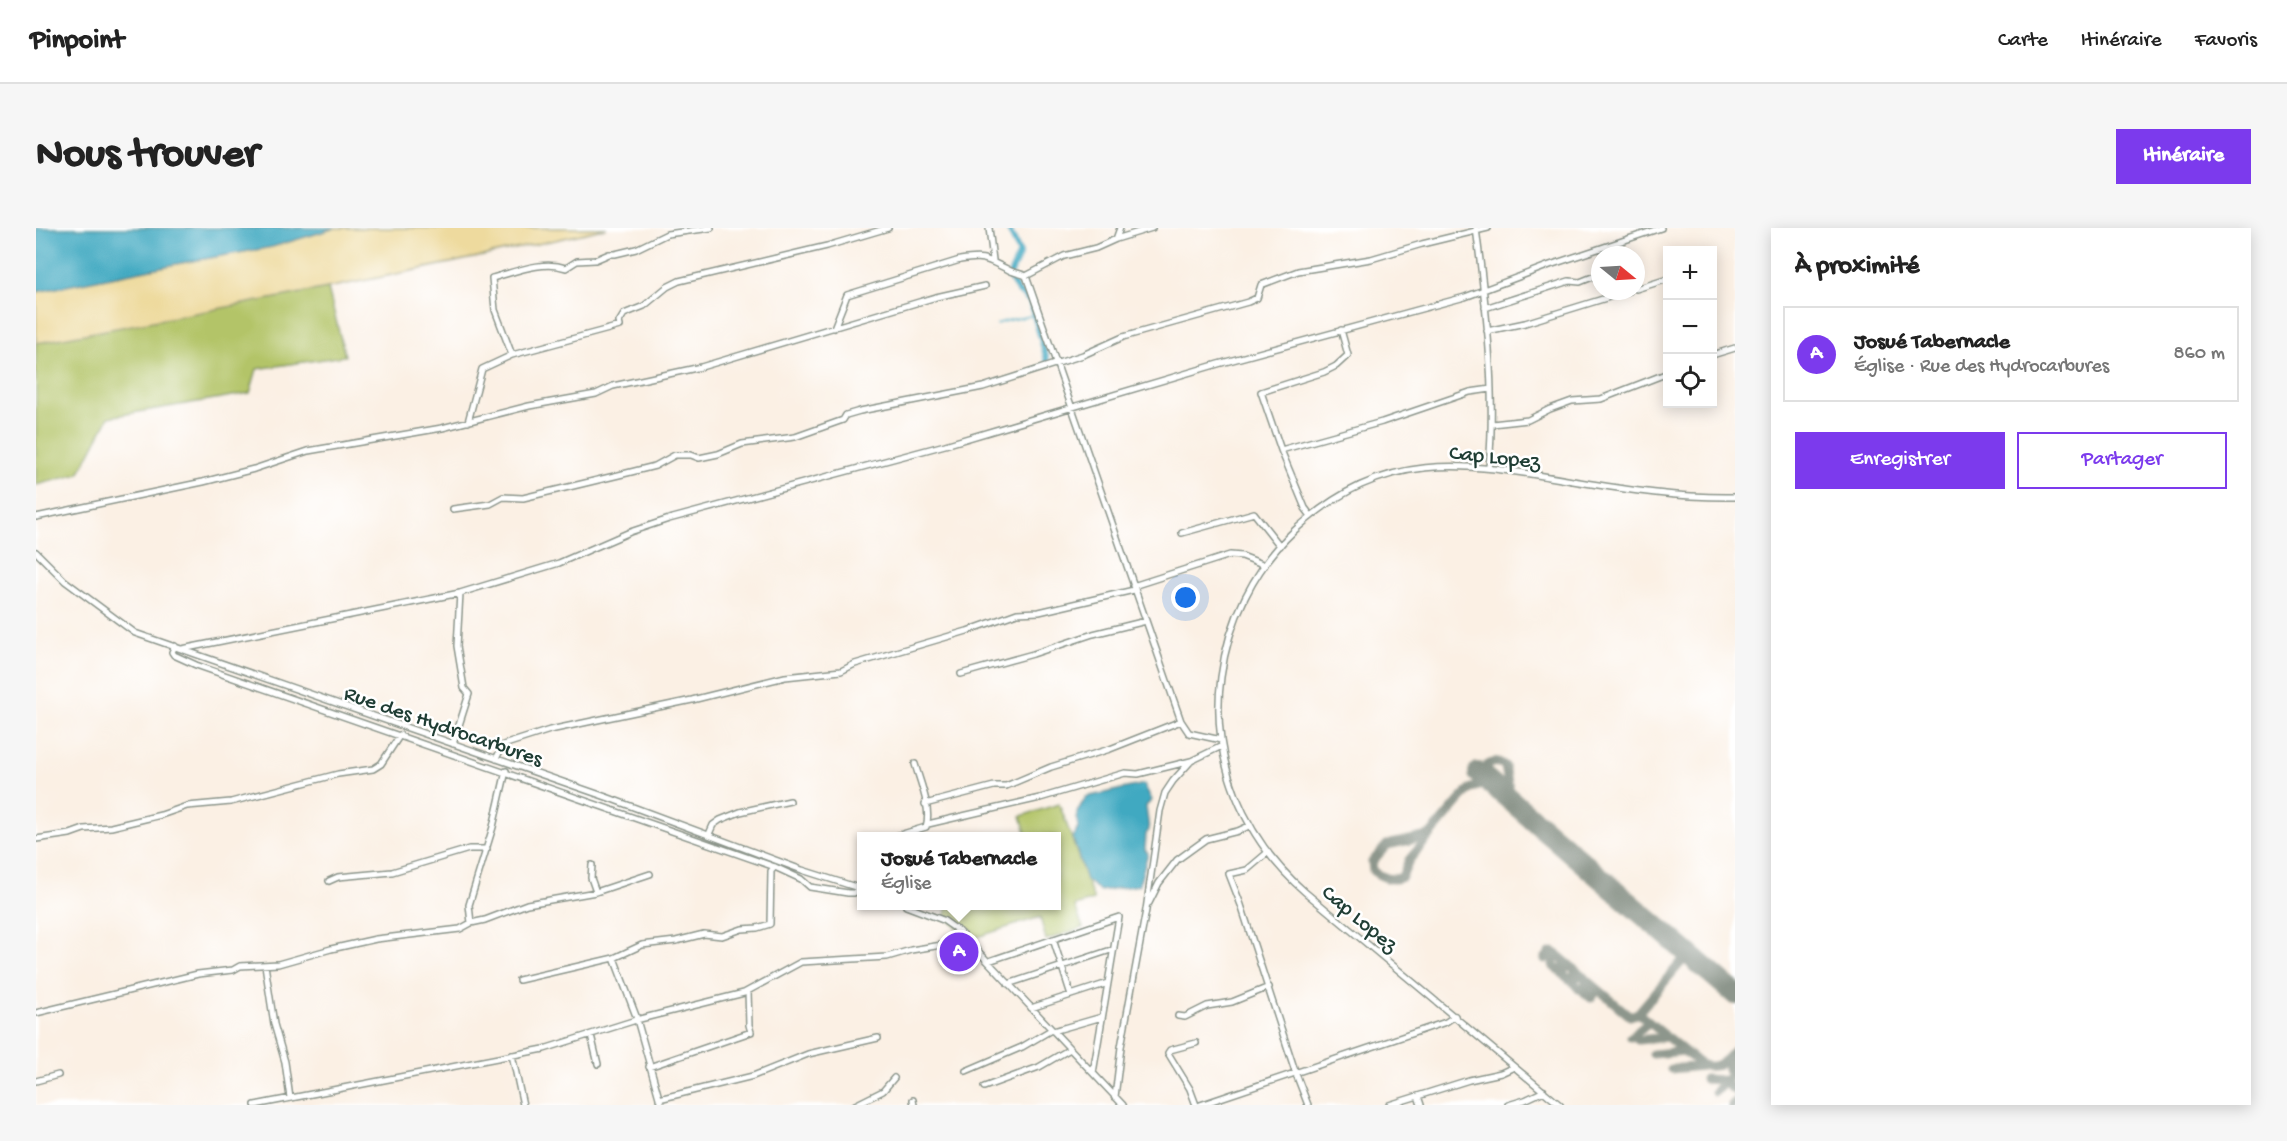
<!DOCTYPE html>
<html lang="fr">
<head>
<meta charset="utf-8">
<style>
	:root { --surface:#fff; --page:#f6f6f6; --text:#222; --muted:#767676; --line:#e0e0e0; --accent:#7c3aed }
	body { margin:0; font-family:"Gochi Hand",sans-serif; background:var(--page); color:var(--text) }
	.controls { position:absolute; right:18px; top:18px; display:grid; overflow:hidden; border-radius:0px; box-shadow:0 3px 15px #0003 }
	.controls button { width:54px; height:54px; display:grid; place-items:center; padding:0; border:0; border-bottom:2px solid var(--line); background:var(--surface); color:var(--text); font:30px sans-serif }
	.compass { position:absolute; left:1555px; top:18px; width:54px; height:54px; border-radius:50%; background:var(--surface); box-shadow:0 3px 15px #0003; rotate:108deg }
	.you { position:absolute; left:1150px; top:370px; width:21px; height:21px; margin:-15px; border:4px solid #fff; border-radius:50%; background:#1a73e8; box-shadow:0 0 0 9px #1a73e833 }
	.badge { display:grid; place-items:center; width:39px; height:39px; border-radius:50%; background:var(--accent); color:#fff; font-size:20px; font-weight:700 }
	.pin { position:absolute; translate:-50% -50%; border:3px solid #fff; box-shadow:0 2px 6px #0006 }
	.popup { position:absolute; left:821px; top:604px; width:204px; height:78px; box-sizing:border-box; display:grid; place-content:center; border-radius:0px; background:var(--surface); filter:drop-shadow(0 2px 4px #0005); font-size:20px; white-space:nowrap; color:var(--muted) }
	.popup b { font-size:22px; color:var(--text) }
	.popup::after { content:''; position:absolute; left:50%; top:100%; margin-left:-12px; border:12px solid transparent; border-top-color:var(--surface) }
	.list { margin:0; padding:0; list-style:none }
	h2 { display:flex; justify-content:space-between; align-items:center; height:78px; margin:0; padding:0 24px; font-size:26px }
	h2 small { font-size:20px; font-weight:400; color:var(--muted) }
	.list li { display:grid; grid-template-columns:39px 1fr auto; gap:18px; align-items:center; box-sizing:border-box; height:96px; margin:0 12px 12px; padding:0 12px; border:2px solid var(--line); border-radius:0px }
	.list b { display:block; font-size:22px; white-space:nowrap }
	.list p { margin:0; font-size:20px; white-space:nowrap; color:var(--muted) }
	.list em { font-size:20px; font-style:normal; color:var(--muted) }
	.actions { display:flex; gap:12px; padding:18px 24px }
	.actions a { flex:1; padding:14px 0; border:2px solid var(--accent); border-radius:0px; text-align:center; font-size:21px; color:var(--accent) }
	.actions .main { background:var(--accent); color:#fff }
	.icon { flex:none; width:33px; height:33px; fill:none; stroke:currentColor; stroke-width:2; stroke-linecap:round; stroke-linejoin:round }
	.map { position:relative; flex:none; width:1699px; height:877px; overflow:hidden; border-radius:0px }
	header { display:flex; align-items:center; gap:36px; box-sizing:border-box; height:84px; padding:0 30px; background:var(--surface); border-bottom:2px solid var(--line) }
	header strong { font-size:28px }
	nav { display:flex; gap:33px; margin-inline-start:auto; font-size:21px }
	.intro { display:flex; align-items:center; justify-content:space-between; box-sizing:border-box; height:144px; padding:0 36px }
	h1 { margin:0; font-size:42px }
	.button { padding:15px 27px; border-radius:0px; background:var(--accent); color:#fff; font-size:21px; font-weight:700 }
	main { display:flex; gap:36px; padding:0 36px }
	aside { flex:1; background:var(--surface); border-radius:0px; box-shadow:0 3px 15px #0003 }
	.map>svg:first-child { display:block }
	.green { fill:#b3c467; stroke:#69804e; stroke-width:1.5 }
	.sand { fill:#eeda9e; stroke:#868c69; stroke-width:1.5 }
	.water { fill:#41a9c1; stroke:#30737a; stroke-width:1.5 }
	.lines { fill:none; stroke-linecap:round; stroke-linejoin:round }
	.stream { stroke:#41a9c1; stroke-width:1.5 }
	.river { stroke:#41a9c1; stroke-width:6 }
	.taxiway { stroke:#8d968c; stroke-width:9 }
	.runway { stroke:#8d968c; stroke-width:22 }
	.minor-casing { stroke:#8d968c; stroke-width:8 }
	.minor { stroke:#fff; stroke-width:5 }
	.labels { text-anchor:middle; stroke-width:5; stroke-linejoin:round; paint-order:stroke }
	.street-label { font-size:22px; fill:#1f3d34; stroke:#fff }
</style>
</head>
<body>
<header>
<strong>Pinpoint</strong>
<nav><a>Carte</a><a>Itinéraire</a><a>Favoris</a></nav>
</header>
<div class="intro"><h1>Nous trouver</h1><a class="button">Itinéraire</a></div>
<main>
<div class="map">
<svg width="1699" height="877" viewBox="0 0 1699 877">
	<rect width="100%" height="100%" fill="#fff"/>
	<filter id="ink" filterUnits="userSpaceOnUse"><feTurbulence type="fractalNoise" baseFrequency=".0167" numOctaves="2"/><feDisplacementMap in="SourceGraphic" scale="12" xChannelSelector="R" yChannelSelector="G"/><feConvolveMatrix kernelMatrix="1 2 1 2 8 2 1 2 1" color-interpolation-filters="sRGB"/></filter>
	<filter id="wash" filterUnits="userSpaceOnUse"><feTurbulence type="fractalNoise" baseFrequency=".008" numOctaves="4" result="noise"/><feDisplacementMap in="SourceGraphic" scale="24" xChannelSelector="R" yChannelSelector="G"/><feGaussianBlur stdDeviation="1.35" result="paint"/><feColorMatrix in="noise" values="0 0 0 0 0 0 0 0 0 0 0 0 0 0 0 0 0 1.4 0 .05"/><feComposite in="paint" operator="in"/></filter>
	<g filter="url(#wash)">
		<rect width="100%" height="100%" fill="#fbf0e4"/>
		<path class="green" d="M292 60 309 128 221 141 214 165 73 189 43 246 0 257V115Z
			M1023 576C1036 608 1045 641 1058 672L1039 678 1047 700 1010 712 1004 689 935 711 909 689 912 678H1020V608H991L985 588Z"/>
		<path class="sand" d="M299 0H571C382 45 191 79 0 115V64L145 35 236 19Z"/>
		<path class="water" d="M0 0H299L236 19 145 35 0 64Z
			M1108 556 1116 572 1110 578 1113 602 1110 606 1109 622 1112 625 1103 657 1064 663 1050 652 1037 610 1042 600 1041 584 1050 569Z"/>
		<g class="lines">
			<path class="stream" d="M961 96C973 91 986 90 999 87"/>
			<path class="river" d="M972 0 984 25 973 49 982 63 994 73 1012 135"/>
			<path class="taxiway" d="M1450 561 1445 551 1449 539C1455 534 1463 533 1469 538L1475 572
				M1395 606 1388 609 1351 617 1336 634 1337 643C1345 649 1357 654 1366 649L1373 632 1430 565 1436 560 1446 557 1457 563 1465 564
				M1521 727 1517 736 1518 739 1524 742 1529 737
				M1509 731 1514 725 1518 724 1594 788 1602 785 1647 732 1658 730
				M1529 738 1532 736 1526 745 1533 751H1536L1540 744
				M1542 746 1538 755 1543 761H1546L1551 753
				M1553 758 1548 764 1555 770 1562 762
				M1602 785 1660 833C1676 845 1688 835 1699 821
				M1595 809 1613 794
				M1602 812 1631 809
				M1617 826 1648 823
				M1695 826 1692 831V841L1699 848
				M1635 841 1666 838
				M1669 851 1686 852 1699 863
				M1679 864 1692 850
				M1696 877 1699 874"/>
			<path class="runway" d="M1443 545 1699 766"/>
		</g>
	</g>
	<g filter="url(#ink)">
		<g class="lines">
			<g class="minor-casing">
				<path id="minor" d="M953 0 957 32
					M1440 0C1450 79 1460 160 1453 239
					M1080 11 1084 0
					M990 48 1145 493 1153 505 1185 512
					M1600 61 1632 51
					M1449 80 1533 53 1544 54 1564 46
					M798 100 811 67 924 32C949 28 950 31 971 41 977 45 984 45 990 48L1028 28 1060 20 1080 11 1116 0
					M1451 103 1489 95 1593 63
					M476 127 459 82 456 50C479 44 506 32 530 40L541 33 559 32 573 26H579L600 21 631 6 675 0
					M1676 127 1699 120
					M432 194 446 141 476 127 584 98 583 94 588 86 608 78 631 59 643 53 791 18 852 0
					M1456 196 1492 192 1514 181 1536 173 1565 171 1632 145
					M1245 222 1346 194 1434 164 1455 161
					M417 281 454 276 467 269 487 270 591 245 619 238 639 227H655L663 230 682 226 706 216 759 209 807 192 810 187 824 183 947 159 1047 127 1087 109 1212 74 1221 70 1225 57 1262 43 1335 31 1386 16 1452 0
					M1275 288 1269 280 1245 222 1225 164 1288 144 1300 138 1312 127 1305 102
					M0 289 167 254 218 241 272 223 406 200 493 178 560 166 577 158 665 139 900 69 949 58
					M1146 305 1218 285 1244 318
					M0 324 29 353 99 405 573 570 766 642 826 661
					M1097 358 1194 327 1206 328 1229 337
					M139 418 136 424 138 427 160 437 739 639 765 651 774 659 812 665H818L824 659
					M146 421 424 365 523 335 594 304 633 291 909 217 1182 136 1429 69 1514 37 1625 0
					M925 446 997 426 1057 406 1110 393
					M417 516 433 466 428 460 421 418 424 365
					M460 531 467 517 514 502 656 472 749 449 805 443 819 436 931 403 981 385 1003 384 1098 362
					M889 576 958 558H970L1015 539 1074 521 1145 493
					M892 596 1004 570 1089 545 1102 546 1155 533
					M673 606 677 597 684 592 704 584 754 573
					M860 608 890 599C896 581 884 554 879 536
					M0 611 34 606 48 601 75 599 125 587 151 578 195 574 302 546 337 541 345 536 364 507
					M1231 625 1211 642 1193 646 1205 677 1260 846 1272 877
					M556 637 555 650 560 664
					M293 653 302 649 356 644 433 621H451
					M1113 675 1123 655 1141 632 1170 611 1202 603 1213 598
					M870 678 907 692 924 704 1087 877
					M435 695 449 692 491 676 560 664 614 646
					M1017 711 1035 767
					M578 730 600 788 625 877
					M953 733 1083 689 1057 845
					M229 737 238 796 249 834 254 870
					M483 752 578 730 606 717 640 713 668 706 686 708 706 701 721 700 734 696 735 643 739 639
					M972 756 1078 721
					M995 780 1072 755
					M0 785 162 746 197 742 204 738 242 736 295 721 340 711 424 701 435 695 433 677 457 599 470 543
					M1142 788 1149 789 1171 778 1196 774 1233 759
					M1017 803 1066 789
					M555 807 562 836
					M1160 815 1134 822 1132 825 1154 861 1160 877
					M476 827 487 877
					M613 839 715 804 713 797 712 763
					M930 843 986 819 1015 802
					M0 853 22 847
					M948 859 1003 839 1034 821
					M1382 868 1385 877
					M1079 869 1085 819 1110 682 1124 583 1129 565 1137 553 1155 533 1186 518
					M623 871 717 848 772 826 842 810
					M877 872 878 877
					M219 877 508 821 600 792 708 765 765 734 851 729 875 722 906 717 924 704
					M819 877 847 863 858 850
					M1164 877 1410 794 1419 788
					M1353 877 1433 852 1465 845 1478 839
					M1472 877 1489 872 1508 863
					M1524 877 1269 664C1207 610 1174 531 1185 449 1192 394 1218 340 1259 302 1349 220 1427 234 1537 253 1591 262 1644 270 1699 269"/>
			</g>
			<use href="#minor" class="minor"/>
		</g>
	</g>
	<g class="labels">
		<g class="street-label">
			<text transform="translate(1459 227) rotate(6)" y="8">Cap Lopez</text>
			<text transform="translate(408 496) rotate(19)" y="8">Rue des Hydrocarbures</text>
			<text transform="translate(1325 689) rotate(40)" y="8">Cap Lopez</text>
		</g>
	</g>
</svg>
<div class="controls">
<button>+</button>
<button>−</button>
<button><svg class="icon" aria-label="locate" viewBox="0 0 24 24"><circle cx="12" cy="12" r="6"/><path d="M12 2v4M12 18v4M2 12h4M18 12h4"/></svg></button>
</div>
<svg class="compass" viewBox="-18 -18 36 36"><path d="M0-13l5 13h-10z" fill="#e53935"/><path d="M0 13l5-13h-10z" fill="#767676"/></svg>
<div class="you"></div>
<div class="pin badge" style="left:923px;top:724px">A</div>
<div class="popup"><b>Josué Tabernacle</b>Église</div>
</div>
<aside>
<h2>À proximité<small></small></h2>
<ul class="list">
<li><span class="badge">A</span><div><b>Josué Tabernacle</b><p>Église · Rue des Hydrocarbures</p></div><em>860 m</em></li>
</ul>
<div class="actions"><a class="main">Enregistrer</a><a>Partager</a></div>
</aside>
</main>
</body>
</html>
